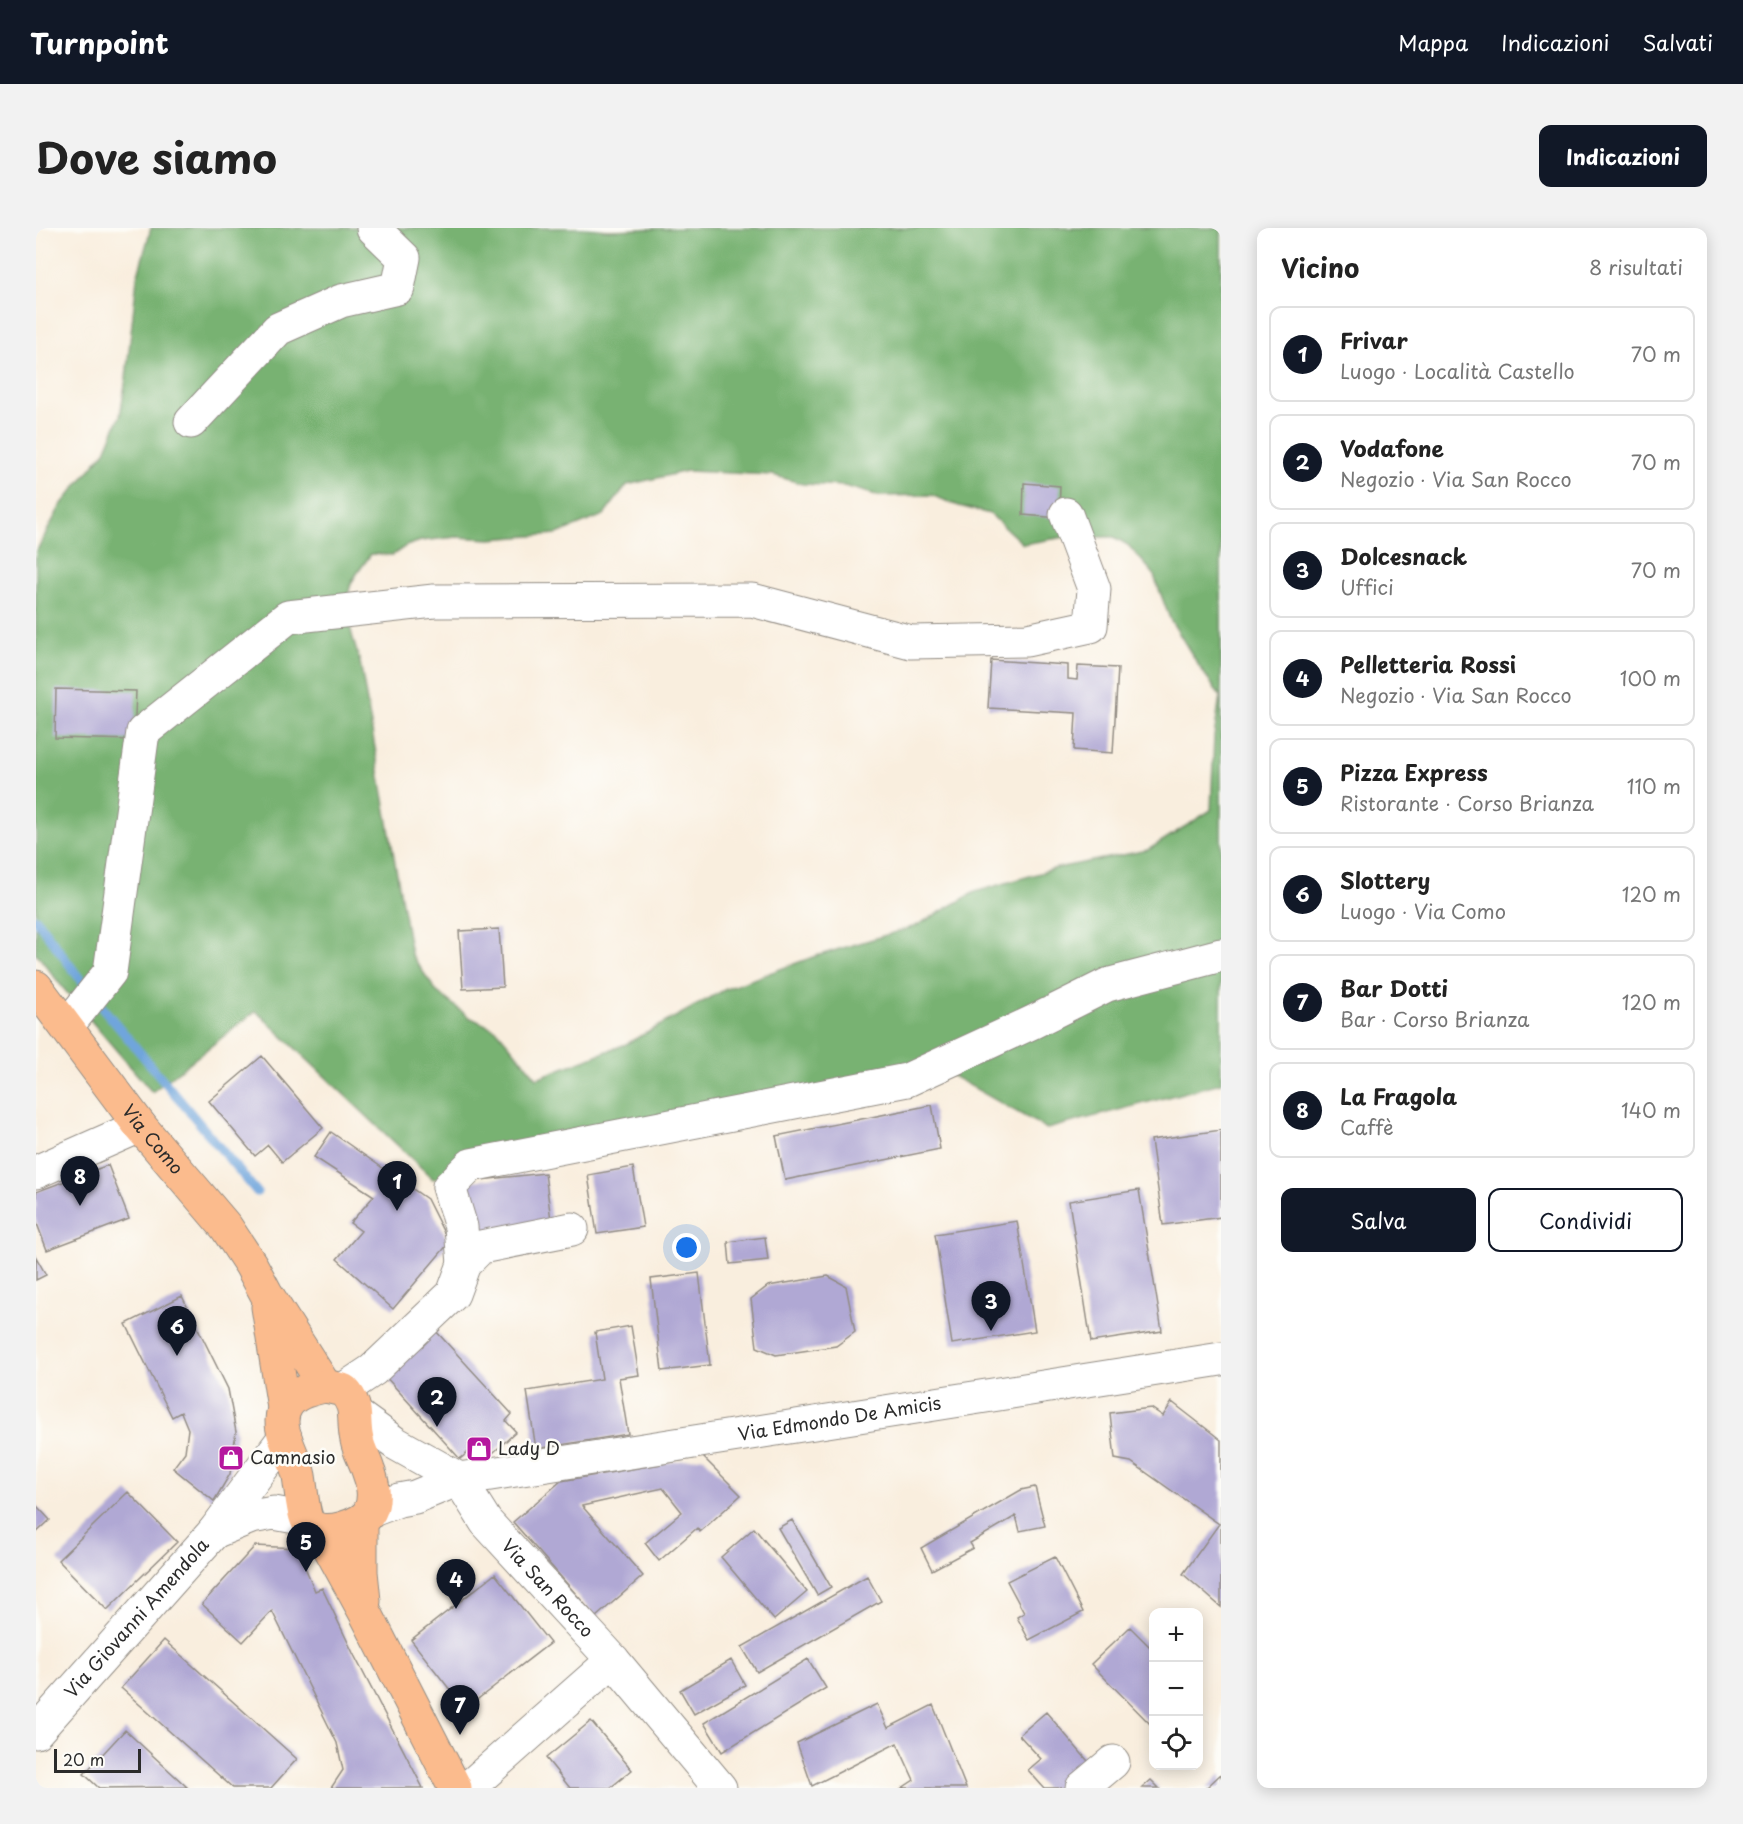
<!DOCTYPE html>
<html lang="it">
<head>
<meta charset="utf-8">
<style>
	:root { --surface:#fff; --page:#f2f2f2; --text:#222; --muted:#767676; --line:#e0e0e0; --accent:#111827 }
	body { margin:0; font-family:"Playpen Sans",sans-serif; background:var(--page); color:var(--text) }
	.controls { position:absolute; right:18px; bottom:18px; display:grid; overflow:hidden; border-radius:12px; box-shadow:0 3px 15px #0003 }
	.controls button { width:54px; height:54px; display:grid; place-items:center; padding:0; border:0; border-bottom:2px solid var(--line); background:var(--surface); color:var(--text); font:30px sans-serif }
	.scale { position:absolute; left:18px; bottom:15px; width:87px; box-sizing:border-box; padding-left:6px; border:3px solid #2b2b2b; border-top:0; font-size:16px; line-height:21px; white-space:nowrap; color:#2b2b2b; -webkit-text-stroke:4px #fdfcf7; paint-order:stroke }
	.you { position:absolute; left:651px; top:1020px; width:21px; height:21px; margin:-15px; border:4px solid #fff; border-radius:50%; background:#1a73e8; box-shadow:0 0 0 9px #1a73e833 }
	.badge { display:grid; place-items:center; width:39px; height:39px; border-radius:50%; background:var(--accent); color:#fff; font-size:20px; font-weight:700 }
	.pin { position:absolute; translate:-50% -50px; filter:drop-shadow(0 2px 3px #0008) }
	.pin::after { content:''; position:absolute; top:32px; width:21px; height:18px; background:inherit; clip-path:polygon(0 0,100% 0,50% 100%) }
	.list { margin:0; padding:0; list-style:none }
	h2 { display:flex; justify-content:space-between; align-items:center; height:78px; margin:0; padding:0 24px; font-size:26px }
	h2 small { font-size:20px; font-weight:400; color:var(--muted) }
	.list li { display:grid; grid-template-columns:39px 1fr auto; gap:18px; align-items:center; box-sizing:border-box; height:96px; margin:0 12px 12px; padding:0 12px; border:2px solid var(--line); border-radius:12px }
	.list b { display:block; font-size:22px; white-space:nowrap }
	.list p { margin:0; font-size:20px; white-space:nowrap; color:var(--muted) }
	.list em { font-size:20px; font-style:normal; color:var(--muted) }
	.actions { display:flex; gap:12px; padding:18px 24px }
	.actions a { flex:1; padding:14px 0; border:2px solid var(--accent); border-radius:12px; text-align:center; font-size:21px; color:var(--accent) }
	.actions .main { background:var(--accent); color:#fff }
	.icon { flex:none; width:33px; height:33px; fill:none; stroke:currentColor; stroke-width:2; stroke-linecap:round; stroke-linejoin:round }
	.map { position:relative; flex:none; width:1185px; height:1560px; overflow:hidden; border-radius:12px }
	header { display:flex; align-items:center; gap:36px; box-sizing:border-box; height:84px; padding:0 30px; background:var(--accent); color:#fff }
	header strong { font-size:28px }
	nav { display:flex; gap:33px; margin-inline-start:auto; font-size:21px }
	.intro { display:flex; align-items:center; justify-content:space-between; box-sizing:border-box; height:144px; padding:0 36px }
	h1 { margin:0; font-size:42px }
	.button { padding:15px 27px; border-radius:12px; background:var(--accent); color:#fff; font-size:21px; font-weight:700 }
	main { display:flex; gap:36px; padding:0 36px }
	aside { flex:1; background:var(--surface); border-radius:12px; box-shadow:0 3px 15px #0003 }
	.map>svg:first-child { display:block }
	.forest { fill:#78b272; stroke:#526e4e; stroke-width:1.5; fill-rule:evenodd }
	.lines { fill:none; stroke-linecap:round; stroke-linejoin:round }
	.stream { stroke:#6fa5dc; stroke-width:9 }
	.building { fill:#b0a8d4 }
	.minor-casing { stroke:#928c84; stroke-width:35 }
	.major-casing { stroke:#928c84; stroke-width:35 }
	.minor { stroke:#fff; stroke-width:33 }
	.major { stroke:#fbbb8d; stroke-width:33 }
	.labels { text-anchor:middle; stroke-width:5; stroke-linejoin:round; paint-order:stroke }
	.street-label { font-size:18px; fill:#2b2b2b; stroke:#fdfcf7 }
	.poi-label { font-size:18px; fill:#2b2b2b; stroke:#fdfcf7; text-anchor:start }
</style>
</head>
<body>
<header>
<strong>Turnpoint</strong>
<nav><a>Mappa</a><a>Indicazioni</a><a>Salvati</a></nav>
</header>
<div class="intro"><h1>Dove siamo</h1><a class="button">Indicazioni</a></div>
<main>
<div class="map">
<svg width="1185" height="1560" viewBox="0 0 1185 1560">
	<rect width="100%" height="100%" fill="#fdfcf7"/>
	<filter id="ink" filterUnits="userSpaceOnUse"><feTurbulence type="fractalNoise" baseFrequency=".0167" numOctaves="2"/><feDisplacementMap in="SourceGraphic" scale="12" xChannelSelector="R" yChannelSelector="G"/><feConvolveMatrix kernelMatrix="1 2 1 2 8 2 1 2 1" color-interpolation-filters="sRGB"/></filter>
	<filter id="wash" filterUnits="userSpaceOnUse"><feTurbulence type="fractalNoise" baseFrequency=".008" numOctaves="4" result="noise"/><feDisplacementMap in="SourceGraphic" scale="24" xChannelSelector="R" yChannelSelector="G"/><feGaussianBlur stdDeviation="1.35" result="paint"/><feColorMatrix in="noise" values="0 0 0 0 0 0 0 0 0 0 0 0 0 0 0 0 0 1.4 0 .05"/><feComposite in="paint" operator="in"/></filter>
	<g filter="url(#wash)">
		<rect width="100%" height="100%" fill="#f9eede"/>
		<path class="forest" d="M115 0H546L573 2 650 0H1185V855L1011 901 901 839 735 881 397 951 220 783 116 864 27 760 0 725V324L25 277 69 223 84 188 90 150 101 50ZM651 243 737 247 767 256 808 258 844 268 895 267 923 278 954 286 987 316 1029 309H1078L1092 317 1117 345 1134 391 1163 438 1184 468 1178 509 1175 582 1112 622 1021 640 939 664 880 698 777 729 690 761 590 816 501 850 461 802 433 789 400 763 375 726 324 434C317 411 305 378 316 354 321 344 329 335 335 326L357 327 370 318 385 313 421 309 454 311 521 306 568 287 591 257Z"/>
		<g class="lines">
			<path class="stream" d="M0 691 52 762
				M60 772 221 964"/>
		</g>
		<g id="blocks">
			<path class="building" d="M988 255 1024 258 1023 290 987 287Z
				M955 432 1032 437V451L1041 452 1042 438 1082 440 1077 525 1038 522 1040 485 952 480Z
				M20 461 100 463 98 512 19 510Z
				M463 701 467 759 427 761 423 703Z
				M226 828 287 900 246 934 232 917 219 928 173 873Z
				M896 877 904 921 749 952 740 908Z
				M1185 902V989L1127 997 1115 912Z
				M295 904 391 971 413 1015 357 1081 301 1031 325 1003 314 995 338 968 278 929Z
				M72 937 93 991 11 1022 0 993V964Z
				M597 939 607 999 561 1006 552 947Z
				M509 945 516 1000 433 1010 426 954Z
				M1103 962 1126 1103 1055 1114 1033 973Z
				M981 993 999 1103 916 1116 899 1006Z
				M729 1009 732 1032 694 1036 692 1014Z
				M0 1029 10 1047 0 1052Z
				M663 1045 674 1137 626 1143 615 1051Z
				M792 1048 810 1058 819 1104 800 1118 740 1127 721 1119 715 1071 732 1058Z
				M146 1068 192 1161 200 1204 194 1246 178 1273 137 1240 149 1224 152 1201 145 1184 136 1189 90 1096Z
				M595 1098 603 1147 583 1150 592 1206 500 1221 491 1163 566 1151 559 1104Z
				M398 1101 476 1186 470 1193 480 1204 448 1233 436 1221 424 1231 348 1147Z
				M1136 1174 1185 1212V1379L1147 1346 1183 1296 1095 1234 1079 1231 1074 1185 1115 1180 1127 1188Z
				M667 1229 705 1267 664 1304 661 1300 623 1333 609 1315 646 1284 627 1260 546 1278 607 1348 560 1389 477 1294 525 1253Z
				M999 1259 1009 1298 984 1303 980 1288 934 1315 937 1320 896 1342 885 1320 985 1262Z
				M92 1264 141 1314 71 1382 22 1332Z
				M0 1277 14 1292 0 1305Z
				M756 1292 795 1359 781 1367 742 1300Z
				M718 1300 771 1364 738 1392 685 1329Z
				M219 1318 261 1320 279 1363 286 1360 317 1425 387 1560H295L307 1542 301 1515 236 1383 207 1414 166 1376Z
				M1019 1329 1047 1384 993 1412 981 1389 988 1385 971 1353Z
				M459 1346 514 1415 429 1481 375 1412Z
				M831 1348 845 1373 721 1444 706 1419Z
				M1094 1399 1118 1423V1500L1055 1436Z
				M128 1412 261 1531 235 1560H197L85 1460Z
				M772 1431 790 1460 686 1524 668 1495Z
				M695 1432 709 1457 658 1486 644 1462Z
				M841 1476 852 1500 897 1477 930 1560H866L878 1552 861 1515 776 1558 761 1515Z
				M1010 1484 1057 1539 1033 1560H1008L992 1542 1005 1531 983 1507Z
				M555 1493 596 1542 574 1560H534L510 1530Z
				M89 1502 151 1559 63 1560 48 1546Z
				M1185 1546V1560H1170Z
				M1115 1552 1123 1560H1106Z"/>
		</g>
	</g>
	<g filter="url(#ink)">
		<use href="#blocks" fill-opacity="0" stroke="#928c84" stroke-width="1.5"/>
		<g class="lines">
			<g class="minor-casing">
				<g id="minor">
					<path d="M155 194 242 101 305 73 362 60 368 30 337 0"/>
					<path d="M31 798 74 744 107 504 252 389 398 373 716 372 875 414 991 412 1055 398 1058 361 1030 286"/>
					<path d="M0 944 104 898"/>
					<path d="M428 1036 425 999 413 959 435 937 871 852 997 794 1071 757 1185 727"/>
					<path d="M307 1162 337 1142 417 1066 428 1036 445 1019 536 1001"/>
					<path id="s1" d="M319 1186 359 1215 423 1251 450 1294 577 1432 684 1560"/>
					<path id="s2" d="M334 1283 363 1272 379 1269 423 1251 1185 1131"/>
					<path d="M178 1304 215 1289 238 1285 270 1291"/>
					<path id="s3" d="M0 1504 178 1304 249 1209"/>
					<path d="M432 1560 577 1432"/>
					<path d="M1046 1560 1077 1534"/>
				</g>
			</g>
			<g class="major-casing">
				<g id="major">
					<path id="s4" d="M0 759 104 898 190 999 215 1037 230 1065 289 1158"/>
					<path d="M232 1079 248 1180"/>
					<path d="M289 1158 307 1162C324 1179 316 1191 321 1212 323 1223 329 1232 332 1242 337 1254 340 1271 334 1283 327 1298 286 1310 274 1297 267 1290 265 1259 263 1248 259 1226 235 1197 252 1175 261 1164 275 1161 289 1158Z"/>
					<path d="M325 1294V1344L328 1373"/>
					<path d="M284 1302 329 1384 419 1560"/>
				</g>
			</g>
			<use href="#minor" class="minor"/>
			<use href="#major" class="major"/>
		</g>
	</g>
	<defs>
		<g id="shop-square" transform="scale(1.35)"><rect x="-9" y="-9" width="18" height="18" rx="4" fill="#b5179e" stroke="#fdfcf7"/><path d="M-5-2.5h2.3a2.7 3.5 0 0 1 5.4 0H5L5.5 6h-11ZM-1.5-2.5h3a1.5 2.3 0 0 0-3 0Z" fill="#fff"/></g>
	</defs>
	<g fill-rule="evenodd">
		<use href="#shop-square" x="443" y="1221"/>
		<use href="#shop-square" x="195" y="1230"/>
	</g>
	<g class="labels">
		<g class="street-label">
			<text dy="6" stroke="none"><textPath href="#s4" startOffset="192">Via Como</textPath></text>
			<text dy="6" stroke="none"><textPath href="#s2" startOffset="480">Via Edmondo De Amicis</textPath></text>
			<text dy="6" stroke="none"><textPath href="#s1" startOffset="264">Via San Rocco</textPath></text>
			<text dy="6" stroke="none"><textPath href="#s3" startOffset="152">Via Giovanni Amendola</textPath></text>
		</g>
		<g class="poi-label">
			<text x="462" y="1227">Lady D</text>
			<text x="214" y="1236">Camnasio</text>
		</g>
	</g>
</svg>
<div class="controls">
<button>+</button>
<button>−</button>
<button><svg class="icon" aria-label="locate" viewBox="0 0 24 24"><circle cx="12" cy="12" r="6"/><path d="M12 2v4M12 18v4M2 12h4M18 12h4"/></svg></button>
</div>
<div class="scale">20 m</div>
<div class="you"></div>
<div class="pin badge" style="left:361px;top:983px">1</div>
<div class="pin badge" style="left:401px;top:1199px">2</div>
<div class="pin badge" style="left:955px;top:1103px">3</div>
<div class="pin badge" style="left:420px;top:1381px">4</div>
<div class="pin badge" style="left:270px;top:1344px">5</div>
<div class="pin badge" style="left:141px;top:1128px">6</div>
<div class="pin badge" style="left:424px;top:1507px">7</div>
<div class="pin badge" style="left:44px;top:978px">8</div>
</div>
<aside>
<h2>Vicino<small>8 risultati</small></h2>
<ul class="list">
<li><span class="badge">1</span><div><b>Frivar</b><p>Luogo · Località Castello</p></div><em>70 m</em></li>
<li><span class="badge">2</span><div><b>Vodafone</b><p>Negozio · Via San Rocco</p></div><em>70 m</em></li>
<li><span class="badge">3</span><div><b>Dolcesnack</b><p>Uffici</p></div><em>70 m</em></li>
<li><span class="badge">4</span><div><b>Pelletteria Rossi</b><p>Negozio · Via San Rocco</p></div><em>100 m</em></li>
<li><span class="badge">5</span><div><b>Pizza Express</b><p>Ristorante · Corso Brianza</p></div><em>110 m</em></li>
<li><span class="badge">6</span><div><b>Slottery</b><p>Luogo · Via Como</p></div><em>120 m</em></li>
<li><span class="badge">7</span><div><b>Bar Dotti</b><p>Bar · Corso Brianza</p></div><em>120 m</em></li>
<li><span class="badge">8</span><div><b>La Fragola</b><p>Caffè</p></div><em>140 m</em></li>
</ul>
<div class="actions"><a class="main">Salva</a><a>Condividi</a></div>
</aside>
</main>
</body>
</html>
